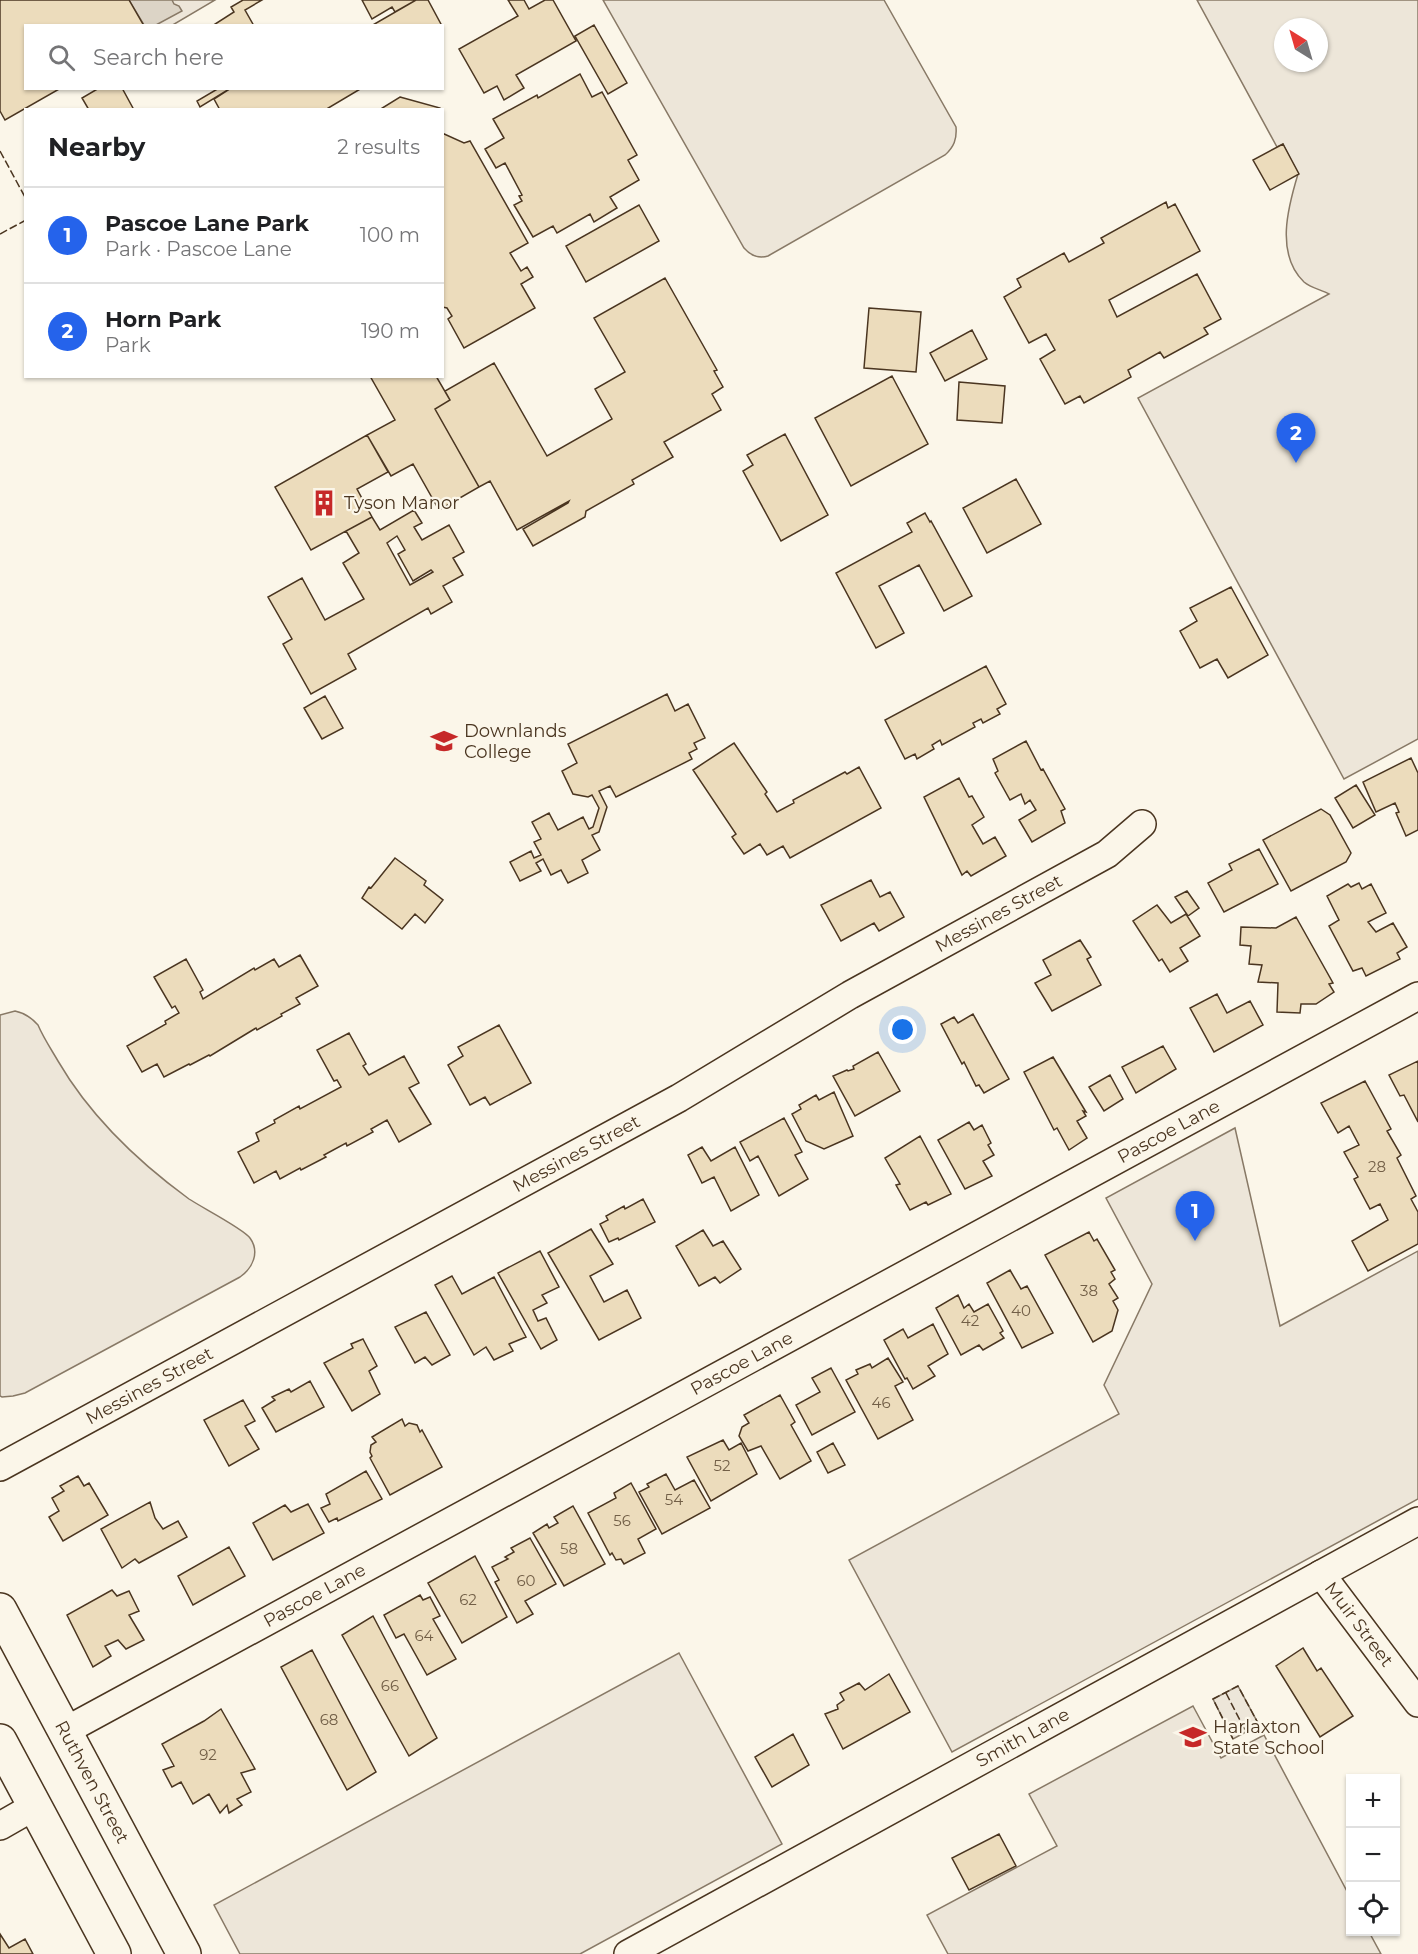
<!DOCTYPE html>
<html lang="en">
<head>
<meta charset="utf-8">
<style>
	:root { --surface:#fff; --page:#f6f6f6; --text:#202124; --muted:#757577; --line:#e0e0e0; --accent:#2563eb }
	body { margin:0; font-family:Montserrat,sans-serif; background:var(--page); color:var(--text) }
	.controls { position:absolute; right:18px; bottom:18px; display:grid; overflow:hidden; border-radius:0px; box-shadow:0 2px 4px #0004 }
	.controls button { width:54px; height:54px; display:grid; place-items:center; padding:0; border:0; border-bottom:2px solid var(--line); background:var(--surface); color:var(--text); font:30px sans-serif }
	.compass { position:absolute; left:1274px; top:18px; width:54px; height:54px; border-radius:50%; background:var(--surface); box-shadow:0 2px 4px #0004; rotate:323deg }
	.you { position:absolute; left:903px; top:1030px; width:21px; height:21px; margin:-15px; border:4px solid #fff; border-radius:50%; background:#1a73e8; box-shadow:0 0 0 9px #1a73e833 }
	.badge { display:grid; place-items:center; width:39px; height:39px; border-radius:50%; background:var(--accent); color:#fff; font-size:20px; font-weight:700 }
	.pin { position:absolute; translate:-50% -50px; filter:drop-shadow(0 2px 3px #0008) }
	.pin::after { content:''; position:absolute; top:32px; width:21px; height:18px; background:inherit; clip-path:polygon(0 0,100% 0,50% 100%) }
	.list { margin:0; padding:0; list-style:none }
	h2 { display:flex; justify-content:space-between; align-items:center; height:78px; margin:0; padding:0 24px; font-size:26px }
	h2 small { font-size:20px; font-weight:400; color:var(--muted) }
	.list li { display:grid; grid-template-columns:39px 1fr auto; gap:18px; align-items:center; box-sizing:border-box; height:96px; padding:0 24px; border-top:2px solid var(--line) }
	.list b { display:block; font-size:22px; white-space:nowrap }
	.list p { margin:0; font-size:20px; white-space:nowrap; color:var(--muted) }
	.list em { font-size:20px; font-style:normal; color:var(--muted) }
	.icon { flex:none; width:33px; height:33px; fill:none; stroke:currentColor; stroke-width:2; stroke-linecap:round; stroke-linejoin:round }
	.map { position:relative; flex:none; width:1418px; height:1954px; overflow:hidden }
	.search { position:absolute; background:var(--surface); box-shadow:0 2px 4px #0004; left:24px; top:24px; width:420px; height:66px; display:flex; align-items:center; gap:15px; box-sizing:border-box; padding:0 21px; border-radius:0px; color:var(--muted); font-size:22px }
	.panel { position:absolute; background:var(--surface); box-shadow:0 2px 4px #0004; left:24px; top:108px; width:420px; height:270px; border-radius:0px }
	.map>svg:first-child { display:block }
	.green { fill:#ede6d9; stroke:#887966; stroke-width:1.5; fill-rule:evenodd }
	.water { fill:#dcd4c6; stroke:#887966; stroke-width:1.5 }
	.building { fill:#ecdcbc; stroke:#4a3520; stroke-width:1.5; fill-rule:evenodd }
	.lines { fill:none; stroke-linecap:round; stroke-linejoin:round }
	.minor-casing { stroke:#4a3520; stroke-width:30 }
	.highway-casing { stroke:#4a3520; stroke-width:36 }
	.minor { stroke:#fbf6e9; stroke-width:27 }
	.highway { stroke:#fbf6e9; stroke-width:33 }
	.fence { stroke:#4a3520; stroke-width:1.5; stroke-dasharray:8 3; stroke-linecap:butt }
	.labels { text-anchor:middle; stroke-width:4.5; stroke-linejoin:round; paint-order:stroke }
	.number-label { font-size:15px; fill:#725f47 }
	.poi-label { font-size:18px; fill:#4a3520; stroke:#fbf6e9; text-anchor:start }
	.street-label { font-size:18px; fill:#4a3520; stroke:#fbf6e9 }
</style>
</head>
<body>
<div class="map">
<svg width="1418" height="1954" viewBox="0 0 1418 1954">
	<rect width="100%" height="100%" fill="#fbf6e9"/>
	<path class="green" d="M129 0H215L171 26 144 25Z
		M603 0H884L956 127C957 139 954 147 945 155L768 256C758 259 751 256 744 248Z
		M1197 0H1418V739L1344 779 1138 398 1329 294C1322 290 1311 288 1304 282 1275 254 1288 207 1298 174L1283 144 1277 147ZM1283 27H1319V63H1283Z
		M15 1011C25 1013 31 1017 38 1025 43 1037 51 1049 58 1061 90 1116 137 1161 189 1199 201 1207 244 1229 250 1238 260 1252 253 1268 240 1277L25 1393 13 1396 2 1397 0 1396V1015Z
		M1235 1128 1280 1326 1418 1251V1499L952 1752 849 1560 1119 1414 1104 1385 1152 1284 1106 1198Z
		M679 1653 782 1844 580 1954H240L214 1905Z
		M1238 1686 1259 1725 1233 1739 1213 1699Z
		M1193 1706 1221 1758 1264 1735 1350 1897V1932H1369L1381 1954H948L927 1915 1057 1846 1029 1794Z"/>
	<path class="water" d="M129 0H172L174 4 179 6 182 11 156 25H144Z"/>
	<path class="building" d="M0 0H129L144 26H26V88H61L5 120 0 111Z
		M243 0H262L245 10 254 26H212L234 12 231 7Z
		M362 0H416L395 12 392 7 372 19Z
		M416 0H428L442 26H371Z
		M508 0H524L529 9 545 0H553L576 41 516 75 524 88 504 100 497 86 484 93 459 49 518 16Z
		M594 25 627 83 608 94 575 36Z
		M580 74 592 97 602 92 637 155 628 160 639 180 610 197 617 208 594 222 590 214 557 233 553 226 533 237 514 205 522 201 519 196 522 195 505 163 496 168 485 149 504 138 493 119 537 95 538 98Z
		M99 88H122L134 110H89L82 98Z
		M219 88H231L200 107 197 101Z
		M231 88H362L325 110H220L214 99Z
		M400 97 440 108V110H379Z
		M442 133 464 143 470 141 528 243 510 253 521 271 527 267 533 277 521 284 535 308 464 348 448 319 452 316 447 308 442 307Z
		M1283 144 1299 174 1270 190 1253 160Z
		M1166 202 1168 208 1175 204 1200 251 1109 300 1117 317 1197 274 1221 319 1204 328 1208 334 1164 358 1160 352 1128 370 1131 377 1084 403 1080 396 1065 404 1040 359 1055 350 1046 334 1029 343 1004 297 1021 287 1017 279 1064 253 1069 262 1104 243 1101 238Z
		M639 205 659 241 586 282 566 246Z
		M665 278 717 370 714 371 723 387 712 394 721 410 664 442 673 457 632 480 634 484 586 511 585 517 533 546 523 529 568 503 569 501 517 530 490 481 479 487 435 409 450 400 445 391 494 363 547 456 612 419 595 389 625 372 594 318Z
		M869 308 921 312 916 372 864 368Z
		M972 330 987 359 945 381 930 353Z
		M370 376H436L450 400 435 409 479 487 439 510 413 464 391 476 367 435 395 420Z
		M892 376 928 444 851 486 815 418Z
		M959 382 1005 386 1002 423 957 420Z
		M785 434 828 515 781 541 743 471 753 465 747 455Z
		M367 435 388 472 357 489 372 517 311 550 275 487Z
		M1016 479 1041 524 987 553 963 508Z
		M414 510 422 523 414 527 422 540 449 525 464 552 453 558 463 575 443 586 452 602 431 614 428 608 348 654 356 669 311 694 283 644 292 639 268 597 302 578 325 620 364 599 343 563 359 553 346 531 372 517 380 530ZM397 536 405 550 398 554 413 581 431 570 433 572 410 585 387 543Z
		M925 513 930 522 931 521 972 596 944 611 919 565 879 586 904 633 876 648 836 573 912 532 907 523Z
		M1231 587 1268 655 1228 678 1217 659 1200 668 1180 631 1197 621 1190 608Z
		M986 666 1006 704 997 709 1000 714 983 723 981 719 973 723 975 727 942 745 940 740 932 745 934 749 917 759 915 754 905 759 885 720Z
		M667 694 675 711 688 704 705 738 694 743 697 749 689 753 692 759 616 797 610 786 599 791 607 807 599 832 592 835 600 850 582 860 588 873 568 883 561 870 551 875 543 859 536 863 541 871 520 881 510 862 531 851 534 858 541 855 534 842 541 839 532 822 549 813 558 830 583 817 589 829 593 827 599 808 592 795 588 797 573 794 562 771 577 763 568 744Z
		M325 696 343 728 322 739 304 708Z
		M1026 741 1041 770 1043 769 1065 809 1061 811 1065 823 1032 842 1019 820 1036 810 1030 800 1025 804 1021 794 1010 800 995 773 998 771 993 759Z
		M734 743 767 792 765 794 777 812 794 803 793 800 845 772 847 774 859 767 881 808 790 858 783 846 767 855 760 844 744 854 732 837 736 834 693 770Z
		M1411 758 1418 773V830L1406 836 1396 813 1399 812 1395 803 1376 812 1363 782Z
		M959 778 969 797 972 796 984 817 972 825 983 844 995 837 1006 856 971 876 967 871 962 875 924 797Z
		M1356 785 1375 815 1353 828 1335 798Z
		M1321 809 1330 815 1351 853 1346 862 1291 891 1263 840Z
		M1259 849 1278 884 1224 912 1208 883 1232 870 1229 864Z
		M395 858 426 881 424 885 443 900 425 923 415 914 402 929 362 898 369 887 371 888Z
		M871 880 880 897 890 892 904 917 879 931 874 923 841 941 821 905Z
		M1359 883 1362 889 1371 884 1386 913 1368 922 1376 932 1393 923 1407 947 1397 953 1400 959 1366 976 1362 968 1353 971 1329 926 1339 920 1327 896 1348 884 1351 887Z
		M1187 891 1199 908 1188 916 1175 897Z
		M1157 905 1171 923 1186 914 1200 936 1180 948 1188 961 1170 972 1162 959 1159 961 1133 921Z
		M1296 917 1333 983 1329 984 1334 992 1316 1004H1301L1300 1013 1277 1012 1278 983 1258 982 1262 965 1249 964 1251 946 1240 945 1241 927 1276 928Z
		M1080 940 1091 957 1087 959 1101 985 1052 1011 1035 983 1051 975 1043 960Z
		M300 955 318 986 296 998 300 1004 281 1014 282 1016 257 1030 256 1028 210 1056 209 1055 190 1065 189 1064 164 1077 157 1064 142 1072 127 1046 166 1024 165 1021 179 1013 175 1006 172 1008 154 977 186 959 203 990 200 992 203 999 254 968 255 970 274 959 279 967Z
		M1217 994 1227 1013 1250 1001 1263 1025 1214 1052 1190 1008Z
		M973 1014 1009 1079 984 1093 979 1085 976 1086 964 1062 962 1064 941 1024 954 1017 958 1023Z
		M499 1025 531 1083 490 1105 485 1097 470 1105 448 1065 463 1056 458 1047Z
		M349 1033 366 1064 363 1066 369 1075 404 1056 419 1083 409 1088 431 1124 399 1142 387 1120 371 1129 373 1132 347 1146 346 1143 324 1155 326 1157 301 1170 300 1168 280 1179 276 1171 254 1183 238 1152 259 1141 256 1133 275 1123 274 1120 299 1106 300 1109 341 1087 337 1080 334 1081 317 1050Z
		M1163 1046 1176 1069 1136 1093 1122 1067Z
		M878 1052 900 1091 855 1116 833 1076 847 1070 848 1071 854 1069 853 1066Z
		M1053 1057 1086 1112 1083 1111 1086 1116 1077 1121 1087 1138 1069 1150 1057 1128 1054 1130 1024 1072Z
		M1418 1061V1122L1404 1095 1400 1096 1389 1075Z
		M1110 1075 1123 1099 1104 1111 1089 1087Z
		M1365 1081 1391 1129 1387 1131 1401 1155 1397 1158 1416 1196 1411 1199 1418 1212V1244L1368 1271 1352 1241 1388 1220 1380 1204 1370 1209 1354 1179 1358 1177 1344 1152 1359 1145 1349 1126 1338 1133 1321 1103Z
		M834 1092 853 1136 824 1149 806 1141 792 1114 801 1109 799 1105 816 1095 819 1100Z
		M784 1118 802 1152 795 1155 808 1179 779 1196 758 1156 750 1161 740 1142Z
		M969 1122 974 1130 982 1125 991 1143 988 1145 994 1155 983 1161 992 1176 965 1189 938 1140Z
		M920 1136 951 1194 928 1205 926 1202 910 1210 896 1185 900 1184 885 1158Z
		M702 1147 711 1161 735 1147 759 1195 731 1211 714 1177 702 1183 688 1155Z
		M643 1199 655 1222 619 1240 618 1238 609 1242 600 1224 608 1220 606 1216 624 1206 625 1209Z
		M591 1229 613 1264 590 1276 604 1302 627 1290 641 1318 599 1340 548 1253Z
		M703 1230 713 1246 723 1241 741 1269 720 1283 715 1277 699 1286 676 1246Z
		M1089 1232 1094 1241 1097 1239 1115 1270 1111 1272 1115 1279 1109 1284 1118 1298 1113 1301 1118 1310 1112 1331 1093 1342 1045 1255Z
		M540 1251 559 1287 542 1295 547 1303 533 1310 538 1321 546 1318 557 1340 541 1349 498 1273Z
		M1010 1270 1021 1289 1027 1286 1053 1333 1022 1348 987 1283Z
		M452 1276 462 1294 494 1277 526 1337 509 1344 513 1351 494 1360 486 1347 474 1355 435 1285Z
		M958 1295 964 1308 969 1304 974 1312 988 1304 1003 1331 1000 1333 1004 1338 983 1350 979 1345 961 1355 936 1308Z
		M426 1312 450 1355 432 1365 425 1357 415 1363 395 1327Z
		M933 1324 948 1354 928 1366 935 1376 913 1389 907 1378 905 1379 884 1340 903 1329 908 1338Z
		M363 1339 377 1366 369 1371 380 1394 352 1411 324 1363 353 1348 351 1344Z
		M888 1358 903 1382 895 1386 913 1420 878 1439 846 1380 858 1374 856 1370 870 1364 872 1368Z
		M831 1368 855 1412 812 1435 796 1405 820 1392 812 1378Z
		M310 1381 324 1407 276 1432 262 1408 275 1400 272 1397 289 1389 291 1392Z
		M780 1395 795 1422 791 1425 811 1461 780 1479 761 1446 748 1451 739 1436 742 1427 749 1423 744 1415Z
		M243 1400 255 1421 245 1426 259 1449 229 1466 204 1420Z
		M402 1419 405 1426 409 1423 417 1425 420 1432 422 1430 442 1467 390 1495 370 1458 372 1456 370 1452 371 1445 376 1442 372 1437Z
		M723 1440 729 1450 741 1443 757 1474 711 1501 687 1457Z
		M833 1443 845 1465 828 1473 817 1452Z
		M366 1471 382 1499 338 1521 337 1518 329 1522 321 1508 330 1504 326 1494Z
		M666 1474 675 1490 694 1480 710 1508 662 1534 639 1492 649 1487 647 1484Z
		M78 1476 84 1486 89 1483 108 1515 63 1541 49 1517 59 1511 52 1498 64 1491 60 1486Z
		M631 1483 656 1529 638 1539 645 1553 624 1564 621 1559 616 1560 612 1553 610 1555 588 1513 616 1498 614 1493Z
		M150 1502 155 1518 163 1529 178 1521 187 1537 139 1563 135 1559 122 1568 101 1529Z
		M308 1504 324 1533 273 1560 253 1523 285 1505 291 1512Z
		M573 1506 605 1564 564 1586 533 1533 547 1524 549 1528 558 1523 554 1517Z
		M530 1538 556 1584 525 1601 533 1614 517 1623 495 1582 499 1580 492 1567 508 1559 505 1557 514 1552 511 1548Z
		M229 1547 245 1576 193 1605 178 1576Z
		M475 1556 507 1617 462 1643 428 1583Z
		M112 1590 117 1596 129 1591 139 1611 129 1615 144 1640 126 1649 118 1640 105 1646 111 1656 93 1667 67 1615Z
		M420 1595 423 1600 430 1597 440 1616 433 1619 456 1659 427 1675 404 1634 396 1638 384 1615Z
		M373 1616 437 1738 409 1756 342 1635Z
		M1303 1648 1317 1671 1321 1668 1353 1716 1320 1737 1276 1666Z
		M312 1650 376 1772 347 1790 281 1667Z
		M889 1674 910 1712 843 1749 825 1714 838 1709 837 1705 844 1700 840 1693 859 1683 865 1690Z
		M221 1709 255 1769 241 1773 251 1792 237 1799 242 1805 229 1813 227 1805 220 1813 209 1794 193 1804 181 1782 172 1787 163 1770 174 1766 162 1744 204 1721Z
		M793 1734 809 1765 772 1787 755 1757Z
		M999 1834 1016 1866 969 1890 952 1858Z
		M0 1934 9 1948 25 1939 33 1954H0Z"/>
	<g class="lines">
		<g class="minor-casing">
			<g id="minor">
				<path id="s1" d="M0 1467 679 1098 850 995 1107 854 1142 824"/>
				<path id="s2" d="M1321 1574 1418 1703"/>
				<path id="s3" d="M65 1731 1418 996"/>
				<path d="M0 1826 35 1806"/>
				<path id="s4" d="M628 1954 1418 1521"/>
			</g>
		</g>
		<g class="highway-casing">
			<g id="highway">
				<path id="s5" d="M0 1610 184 1954"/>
				<path d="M0 1741 114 1954"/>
			</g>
		</g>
		<use href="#minor" class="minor"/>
		<use href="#highway" class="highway"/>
		<path class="fence" d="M0 151 26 199
			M0 234 26 220
			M1226 1693 1246 1732
			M1233 1739 1213 1699 1238 1686 1259 1725"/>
	</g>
	<defs>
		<g id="building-bare" transform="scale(2.07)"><path d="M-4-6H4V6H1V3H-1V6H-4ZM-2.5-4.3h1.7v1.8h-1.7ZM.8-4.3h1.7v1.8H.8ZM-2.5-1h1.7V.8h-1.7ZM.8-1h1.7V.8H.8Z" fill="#c62828" stroke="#fbf6e9" stroke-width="2.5" paint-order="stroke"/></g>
		<g id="school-bare" transform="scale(2.07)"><path d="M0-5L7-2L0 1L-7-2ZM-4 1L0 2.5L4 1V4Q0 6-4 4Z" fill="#c62828" stroke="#fbf6e9" stroke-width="2.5" paint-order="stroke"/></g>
	</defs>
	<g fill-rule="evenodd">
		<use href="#building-bare" x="324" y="503"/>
		<use href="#school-bare" x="444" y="741"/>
		<use href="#school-bare" x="1193" y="1737"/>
	</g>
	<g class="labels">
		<g class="number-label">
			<text x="1377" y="1172">28</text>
			<text x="1089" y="1296">38</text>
			<text x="1021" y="1316">40</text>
			<text x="970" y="1326">42</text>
			<text x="881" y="1408">46</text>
			<text x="722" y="1471">52</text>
			<text x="674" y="1505">54</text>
			<text x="622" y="1526">56</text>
			<text x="569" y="1554">58</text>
			<text x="526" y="1586">60</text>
			<text x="468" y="1605">62</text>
			<text x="424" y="1641">64</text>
			<text x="390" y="1691">66</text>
			<text x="329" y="1725">68</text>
			<text x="208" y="1760">92</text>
		</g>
		<g class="poi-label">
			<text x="344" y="509">Tyson Manor</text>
			<text x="464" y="737">Downlands<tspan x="464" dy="21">College</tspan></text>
			<text x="1213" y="1733">Harlaxton<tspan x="1213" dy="21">State School</tspan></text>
		</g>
		<g class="street-label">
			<text dy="6" stroke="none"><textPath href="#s1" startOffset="1142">Messines Street</textPath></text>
			<text dy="6" stroke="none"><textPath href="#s3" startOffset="1256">Pascoe Lane</textPath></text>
			<text dy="6" stroke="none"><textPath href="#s1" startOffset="656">Messines Street</textPath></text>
			<text dy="6" stroke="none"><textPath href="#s3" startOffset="770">Pascoe Lane</textPath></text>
			<text dy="6" stroke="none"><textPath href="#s1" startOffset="170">Messines Street</textPath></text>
			<text dy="6" stroke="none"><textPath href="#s3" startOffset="284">Pascoe Lane</textPath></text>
			<text dy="6" stroke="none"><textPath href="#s2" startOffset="63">Muir Street</textPath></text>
			<text dy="6" stroke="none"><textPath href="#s4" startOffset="450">Smith Lane</textPath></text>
			<text dy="6" stroke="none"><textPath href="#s5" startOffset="195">Ruthven Street</textPath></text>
		</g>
	</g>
</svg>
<div class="controls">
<button>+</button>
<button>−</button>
<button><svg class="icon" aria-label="locate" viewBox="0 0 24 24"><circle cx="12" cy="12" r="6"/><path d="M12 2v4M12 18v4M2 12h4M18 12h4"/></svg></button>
</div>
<svg class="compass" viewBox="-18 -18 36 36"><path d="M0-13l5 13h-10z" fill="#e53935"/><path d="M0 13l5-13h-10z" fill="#757577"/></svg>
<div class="you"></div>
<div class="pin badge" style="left:1195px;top:1241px">1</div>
<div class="pin badge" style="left:1296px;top:463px">2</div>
<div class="search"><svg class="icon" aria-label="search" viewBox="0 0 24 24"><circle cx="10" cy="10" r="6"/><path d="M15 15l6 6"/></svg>Search here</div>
<section class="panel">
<h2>Nearby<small>2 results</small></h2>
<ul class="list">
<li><span class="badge">1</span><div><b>Pascoe Lane Park</b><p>Park · Pascoe Lane</p></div><em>100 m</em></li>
<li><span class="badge">2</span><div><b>Horn Park</b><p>Park</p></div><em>190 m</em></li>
</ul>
</section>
</div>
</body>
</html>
